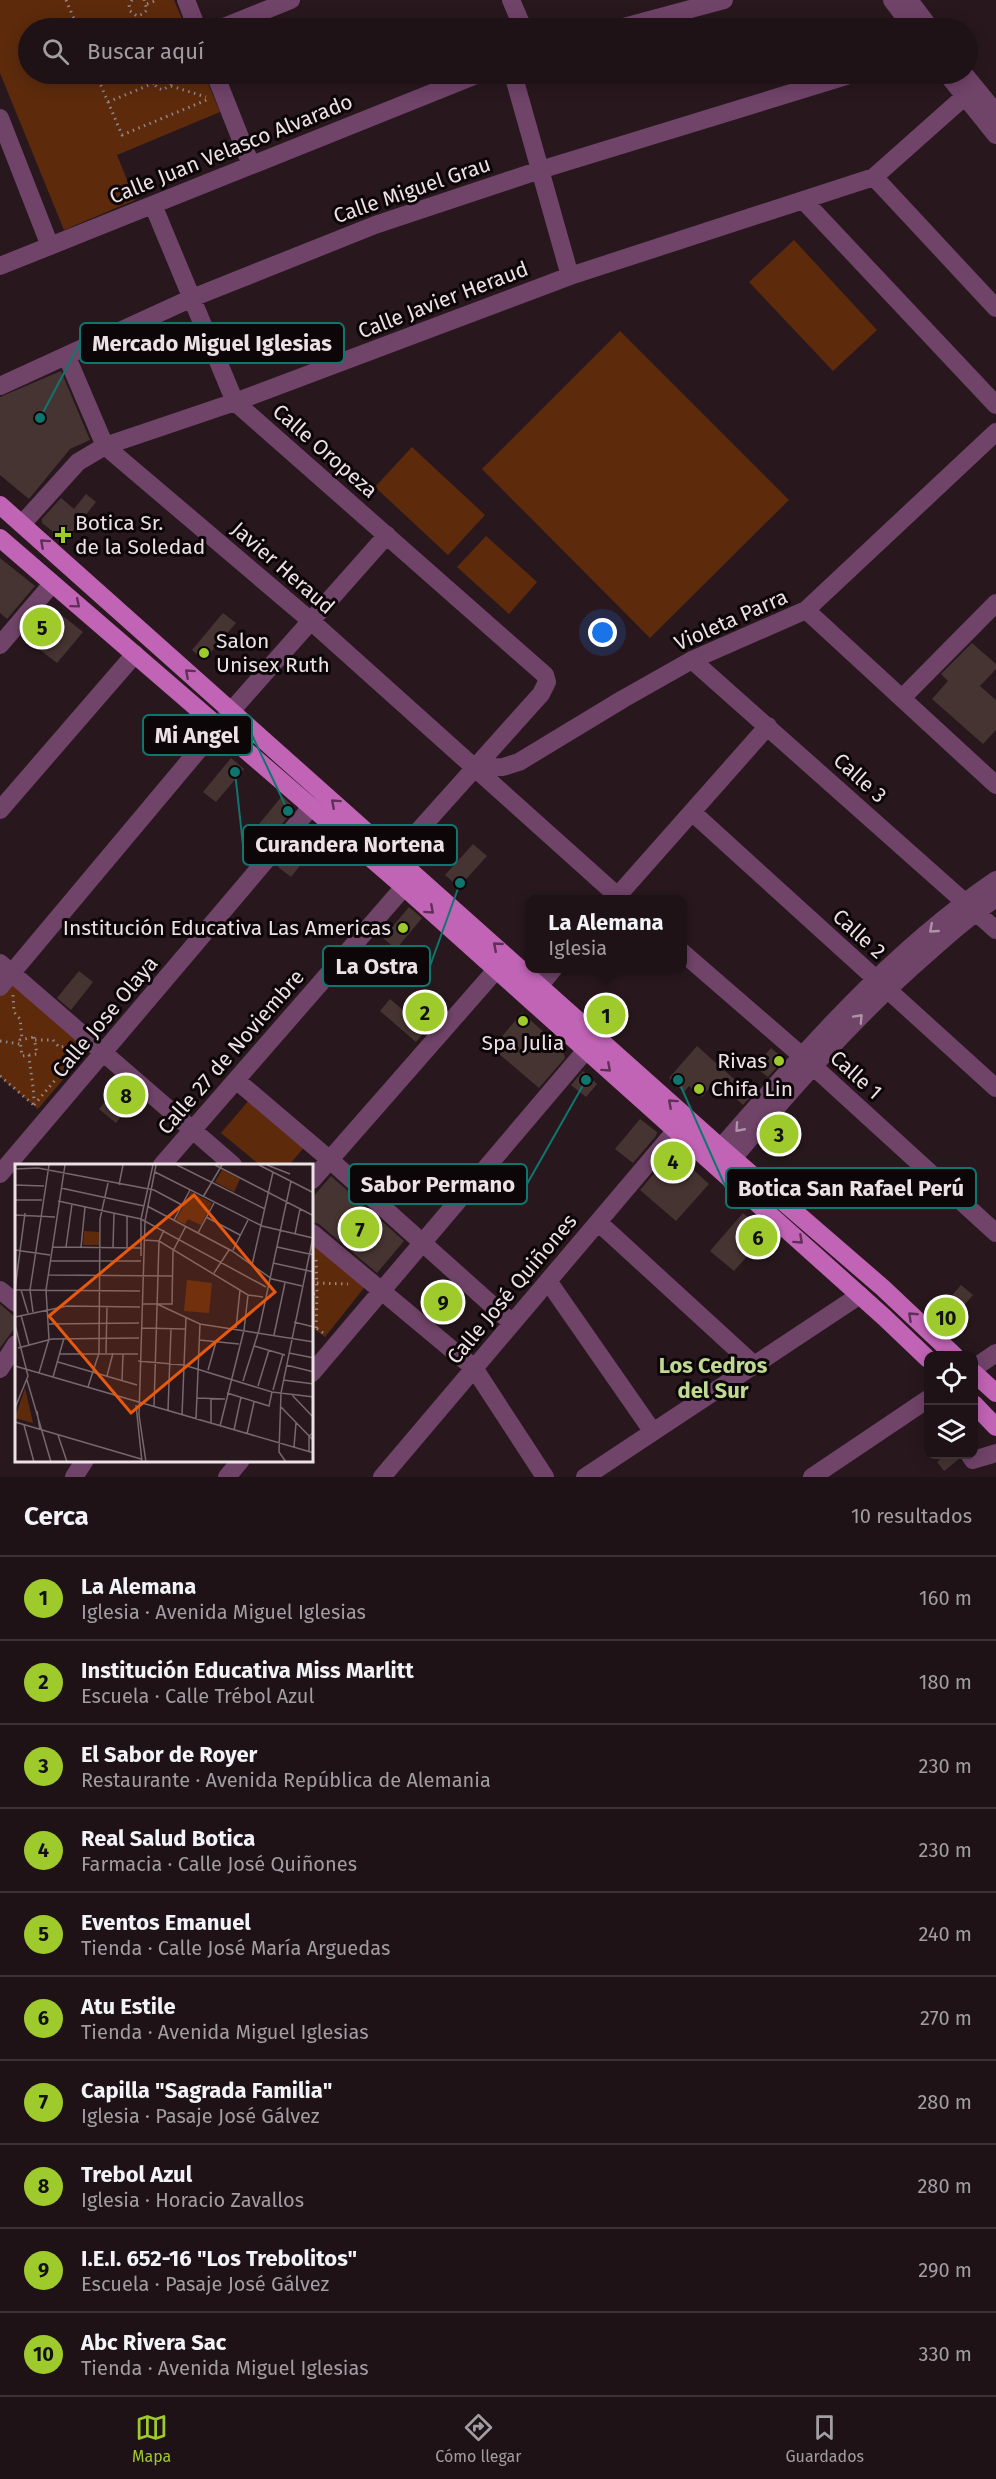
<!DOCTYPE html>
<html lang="es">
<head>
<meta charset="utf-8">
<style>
	:root { --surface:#1e1216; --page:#2b2023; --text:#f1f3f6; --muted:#a19ea1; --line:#3c3235; --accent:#9fca2c }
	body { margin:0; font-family:"Fira Sans",sans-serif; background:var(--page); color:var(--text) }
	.controls { position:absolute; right:18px; bottom:18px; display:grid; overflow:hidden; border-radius:12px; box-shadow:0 3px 15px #0003 }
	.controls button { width:54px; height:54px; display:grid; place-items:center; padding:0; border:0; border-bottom:2px solid var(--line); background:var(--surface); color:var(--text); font:30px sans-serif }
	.you { position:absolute; left:603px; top:633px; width:21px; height:21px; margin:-15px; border:4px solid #fff; border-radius:50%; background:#1a73e8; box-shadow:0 0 0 9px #1a73e833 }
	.badge { display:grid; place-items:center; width:39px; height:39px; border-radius:50%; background:var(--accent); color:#111; font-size:20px; font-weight:700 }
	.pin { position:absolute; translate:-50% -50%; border:3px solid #fff; box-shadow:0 2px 6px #0006 }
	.popup { position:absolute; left:525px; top:895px; width:162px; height:78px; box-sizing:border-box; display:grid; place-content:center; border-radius:12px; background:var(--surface); filter:drop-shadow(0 2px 4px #0005); font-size:20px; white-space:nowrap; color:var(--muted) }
	.popup b { font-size:22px; color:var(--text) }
	.popup::after { content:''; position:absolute; left:50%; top:100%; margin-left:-12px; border:12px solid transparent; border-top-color:var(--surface) }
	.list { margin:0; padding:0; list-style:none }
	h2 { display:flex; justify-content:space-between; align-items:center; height:78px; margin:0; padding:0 24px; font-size:26px }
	h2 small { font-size:20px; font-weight:400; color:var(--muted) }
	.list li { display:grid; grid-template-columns:39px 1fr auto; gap:18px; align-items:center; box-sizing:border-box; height:84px; padding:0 24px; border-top:2px solid var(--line) }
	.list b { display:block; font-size:22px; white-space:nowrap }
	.list p { margin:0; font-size:20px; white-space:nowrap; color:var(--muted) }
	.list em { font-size:20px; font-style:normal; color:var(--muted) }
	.icon { flex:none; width:33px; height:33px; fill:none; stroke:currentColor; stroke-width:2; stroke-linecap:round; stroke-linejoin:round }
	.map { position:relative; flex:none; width:996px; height:1477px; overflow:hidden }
	.search { position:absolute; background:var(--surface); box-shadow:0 3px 15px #0003; left:18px; right:18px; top:18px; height:66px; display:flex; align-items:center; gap:15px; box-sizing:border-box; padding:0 21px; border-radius:33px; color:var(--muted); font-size:22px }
	.sheet { height:918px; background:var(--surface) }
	nav { display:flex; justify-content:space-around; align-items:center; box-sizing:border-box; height:84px; border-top:2px solid var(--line); background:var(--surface); font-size:16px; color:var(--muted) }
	nav a { display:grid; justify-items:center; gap:3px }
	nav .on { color:var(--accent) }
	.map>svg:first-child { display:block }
	.green { fill:#5d2b0c }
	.building { fill:#463432 }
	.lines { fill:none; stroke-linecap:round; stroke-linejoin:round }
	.path { stroke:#93868a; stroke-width:3; stroke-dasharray:1.5 4.5; stroke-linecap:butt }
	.minor { stroke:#704369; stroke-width:18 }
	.major { stroke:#c264b6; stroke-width:18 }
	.oneway { stroke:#5e3056 }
	.oneway2 { stroke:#ae92a6 }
	.poi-dot { fill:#9fca2c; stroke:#0c0608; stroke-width:2 }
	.labels { text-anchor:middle; stroke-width:6; stroke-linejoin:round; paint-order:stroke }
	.street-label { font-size:21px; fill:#ece1e4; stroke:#0c0608 }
	.poi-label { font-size:21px; fill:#ece1e4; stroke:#0c0608; text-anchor:start }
	.neighbourhood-label { font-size:22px; font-weight:bold; fill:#bfd990; stroke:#0c0608 }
	.inset-road { fill:none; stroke:#76686d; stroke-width:1.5 }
	.view { fill:#e8590c; fill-opacity:0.15; stroke:#e8590c; stroke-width:3 }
	.inset-edge { fill:none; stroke:#ece1e4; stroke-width:3 }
	.leader { fill:none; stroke:#0f766e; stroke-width:2 }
	.callout-dot { fill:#0f766e; stroke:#0c0608; stroke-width:2 }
	.callout { fill:#0c0608; stroke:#0f766e; stroke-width:2 }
	.callout-label { font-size:22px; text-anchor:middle; font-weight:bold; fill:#ece1e4 }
</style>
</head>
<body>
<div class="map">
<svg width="996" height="1477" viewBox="0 0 996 1477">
	<rect width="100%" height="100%" fill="#28181e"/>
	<path class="green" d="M0 0H174L186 28H28V74H204L220 112 117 155 135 200 64 230 0 73Z
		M794 240 877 330 833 371 749 282Z
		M620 331 789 500 650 638 482 469Z
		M412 447 485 515 448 555 375 487Z
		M486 536 537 582 509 614 457 567Z
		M10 983 88 1050 38 1109 0 1077V995Z
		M250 1099 306 1145 289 1165H260L221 1133Z
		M312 1240 367 1284 325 1337 312 1327Z"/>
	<path class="building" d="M61 371 90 440 70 449 29 499 0 475V397Z
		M86 494 96 502 65 541 42 523V519L61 498 74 509Z
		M0 558 35 586 7 619 0 613Z
		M49 605 83 632 57 663 22 636Z
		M223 613 236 623 204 660 192 650Z
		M972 643 996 664V669L980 686 996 700V730L983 744 932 699 948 681 941 674Z
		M231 758 244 769 216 802 203 792Z
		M282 796 295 808 269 840 255 829Z
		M305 832 318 843 291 877 278 867Z
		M473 844 487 856 459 887 445 875Z
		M409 907 422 918 396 949 383 938Z
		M79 971 93 982 71 1010 57 998Z
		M390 999 426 1030 416 1042 380 1011Z
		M613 1000 628 1013 616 1028 601 1015Z
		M522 1013 562 1048 565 1058 539 1088 492 1048Z
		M697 1046 752 1095 743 1105 716 1080 702 1097 689 1086 684 1092 669 1078Z
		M771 1048 784 1059 768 1077 755 1067Z
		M583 1071 597 1084 586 1097 571 1085Z
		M119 1084 136 1098 116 1123 99 1109Z
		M640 1119 657 1132 656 1136 633 1163 615 1149Z
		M780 1121 793 1133 780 1149 766 1137Z
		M676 1154 709 1184 676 1221 640 1190 669 1156Z
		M331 1176 404 1241 377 1273 319 1224 312 1222V1198Z
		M743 1213 767 1234 734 1271 710 1251Z
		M961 1285 973 1295 947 1325 935 1315Z
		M0 1304 16 1318V1326L0 1348Z
		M945 1455H958L959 1459 944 1471 937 1462Z"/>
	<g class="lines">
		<path class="path" d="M66 0 78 28
			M132 0 129 5 130 11 137 16 143 14 147 10 144 0
			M147 4 158 0
			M124 28 134 24 145 28
			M96 74 122 135 209 99
			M156 74 154 83 157 88 163 90 172 84 170 74
			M172 77 180 74
			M171 86 206 97
			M108 102 154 83
			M13 995 14 1012 20 1019 22 1039
			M34 1037 37 1054 22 1056 20 1040Z
			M35 1040H53L59 1047 72 1046
			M0 1041 20 1044
			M29 1055C30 1071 34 1086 34 1103
			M0 1076 35 1106
			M34 1105 79 1052
			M312 1259 316 1258 317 1294H312
			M317 1283 348 1284
			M312 1325 326 1335
			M316 1328 317 1294"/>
		<path class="minor" d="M186 0 197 28
			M511 0 523 28
			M892 0 913 28
			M909 0 930 28
			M221 28 291 0
			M620 28 724 0
			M215 74 251 165
			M513 74 570 276
			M947 74 996 135
			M964 74 996 113
			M0 118 50 246
			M874 177 996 308
			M804 201 996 405
			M153 205 235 402 545 675 547 682 541 694 395 857
			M0 266 479 74
			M67 357 105 446 311 621 622 900
			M0 386 192 298 375 225 540 170 853 74
			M22 524 78 462 105 446 235 402 570 276 874 177 964 97
			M806 610 996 785
			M0 645 52 584
			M692 660 996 930
			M902 698 996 603
			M476 768 503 767 519 762 623 699 692 660 806 610 996 432
			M0 810 135 654
			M692 812 996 1088
			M614 900 768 726
			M682 952 802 1056 996 1233
			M0 963 233 1165
			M541 984 554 968
			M0 987 232 710 387 535
			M236 1080 329 1159 512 1323
			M711 1159C798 1059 886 955 996 880
			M162 1165 404 887
			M723 1170C787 1094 853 1018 928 953 950 933 972 914 996 898
			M0 1174 312 806
			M312 1180 496 970
			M598 1222 754 1365
			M312 1233 474 1368 545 1477
			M548 1281 653 1432
			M0 1290 16 1303
			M974 1368 996 1353
			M0 1369 16 1344
			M312 1373 586 1050
			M969 1454 973 1460 996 1453
			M74 1477 85 1460
			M227 1477 241 1460
			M382 1477 676 1130
			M585 1477 860 1295
			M812 1477 928 1399"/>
		<path class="major" d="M0 505 721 1148 883 1288 955 1356
			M0 538 404 887 884 1317 928 1359
			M974 1373 996 1393
			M974 1404 996 1427"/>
	</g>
	<defs><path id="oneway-chevron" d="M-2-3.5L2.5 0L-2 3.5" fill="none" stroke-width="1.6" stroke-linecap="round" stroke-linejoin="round" transform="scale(1.5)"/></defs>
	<g class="oneway">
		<use href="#oneway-chevron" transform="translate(44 543) rotate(-138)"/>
		<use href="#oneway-chevron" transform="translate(76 604) rotate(40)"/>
		<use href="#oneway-chevron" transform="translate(189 673) rotate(-138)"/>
		<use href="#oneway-chevron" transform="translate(335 803) rotate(-138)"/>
		<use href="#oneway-chevron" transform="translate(430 910) rotate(42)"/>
		<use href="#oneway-chevron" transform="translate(497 946) rotate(-139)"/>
		<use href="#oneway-chevron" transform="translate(607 1068) rotate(42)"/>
		<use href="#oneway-chevron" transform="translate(672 1103) rotate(-138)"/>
		<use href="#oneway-chevron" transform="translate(799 1240) rotate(42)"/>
		<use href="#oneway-chevron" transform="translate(912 1316) rotate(-137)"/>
	</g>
	<g class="oneway2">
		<use href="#oneway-chevron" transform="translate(933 929) rotate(139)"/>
		<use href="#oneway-chevron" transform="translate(859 1018) rotate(-47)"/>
		<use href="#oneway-chevron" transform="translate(739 1128) rotate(132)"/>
	</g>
	<g class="poi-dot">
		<path d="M60 526h6v6h6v6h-6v6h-6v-6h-6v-6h6z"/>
		<circle cx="204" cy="653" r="6"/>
		<circle cx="403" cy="928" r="6"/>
		<circle cx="523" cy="1021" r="6"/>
		<circle cx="779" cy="1061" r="6"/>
		<circle cx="699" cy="1089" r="6"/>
	</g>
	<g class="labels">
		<g class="street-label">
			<text transform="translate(231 149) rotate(-22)" y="7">Calle Juan Velasco Alvarado</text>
			<text transform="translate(412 190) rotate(-19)" y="7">Calle Miguel Grau</text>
			<text transform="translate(443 300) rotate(-21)" y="7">Calle Javier Heraud</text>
			<text transform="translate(325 451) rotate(41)" y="7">Calle Oropeza</text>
			<text transform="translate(283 568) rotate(41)" y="7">Javier Heraud</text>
			<text transform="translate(731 620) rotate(-24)" y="7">Violeta Parra</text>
			<text transform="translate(860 778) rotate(42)" y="7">Calle 3</text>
			<text transform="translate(859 934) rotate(42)" y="7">Calle 2</text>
			<text transform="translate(105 1017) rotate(-50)" y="7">Calle Jose Olaya</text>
			<text transform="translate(231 1052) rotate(-49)" y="7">Calle 27 de Noviembre</text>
			<text transform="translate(856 1075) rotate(42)" y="7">Calle 1</text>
			<text transform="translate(512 1289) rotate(-50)" y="7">Calle José Quiñones</text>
		</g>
		<g class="poi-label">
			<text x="75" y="530">Botica Sr.<tspan x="75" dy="24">de la Soledad</tspan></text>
			<text x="216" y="648">Salon<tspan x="216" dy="24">Unisex Ruth</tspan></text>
			<text x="391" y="935" text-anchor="end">Institución Educativa Las Americas</text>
			<text x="523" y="1050" text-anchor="middle">Spa Julia</text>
			<text x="767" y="1068" text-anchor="end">Rivas</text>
			<text x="711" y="1096">Chifa Lin</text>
		</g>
		<g class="neighbourhood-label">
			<text x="713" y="1373">Los Cedros<tspan x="713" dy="25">del Sur</tspan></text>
		</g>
	</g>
	<g transform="translate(15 1164)">
		<rect width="298" height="298" fill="#28181e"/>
		<path d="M207 6 225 15 219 28 200 18ZM176 28 197 39 186 61 173 55 170 60 161 56ZM69 67 84 68V81H68ZM172 116 197 119 194 149 169 147ZM10 224 18 259 0 254Z" fill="#5d2b0c"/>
		<path class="inset-road" d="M162 1 250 45M200 1 299 52M244 1 299 29M252 1 275 10M0 5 23 4 139 26 167 41M140 8 247 62 298 74M0 21 29 22M104 21 108 1M46 24 129 42M188 33 207 1M0 36H27M43 37 126 55 251 123M132 42 217 87 257 115 287 122M0 51 40 53M191 53 225 71M159 56 175 26M183 69 199 39M280 70 285 45M129 76 144 77 233 131 248 133M37 83 126 84M51 83 57 40M66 83 70 43M98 83 99 49M112 83V52M262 83 299 91M0 86 35 91M218 86 233 56M126 92V55L138 1M35 97H126M258 99 299 108M237 101 258 8M199 109 214 86M34 111 158 112M0 125 10 49M0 126 125 127M6 126 13 149M127 140H157L158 87 171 62M142 140 185 160 299 178M18 148 15 126 34 1M6 151 14 181M0 153 52 142 125 143M279 158 299 163M34 160 124 159M0 161 13 212 0 244M127 164 170 165M221 164 225 126M259 171 270 119M184 176 224 180M239 182 270 191M3 184 37 175 124 174M91 189 92 142M274 189 299 194M45 190H123M123 197 169 201 257 228 299 233M43 198 122 221M271 201 299 208M0 202 299 289M193 206 201 178M24 209 34 175 31 126 50 1M92 212 98 189M38 213 49 174M12 216 36 298M268 216 299 220M107 217 108 190M228 217 244 166 276 17M243 222 254 186M73 223 84 189 85 55 93 19M258 226 268 190M212 229 254 242 257 228M277 231 299 254M182 234 210 235M121 241 127 298M139 243 144 77 149 66M266 243 299 277M153 246 156 165M22 247 25 266M167 251 171 153M181 255 185 160M0 258 126 295M196 259V235M9 261 19 298M205 262 229 166 233 131M219 266 226 233M232 270 239 238M43 271 52 298M279 283 281 259M294 287V272L299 268M131 298 124 251 130 57 141 1M271 298 264 288 266 229 299 68"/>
		<path class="view" d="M179 31 260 128 116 249 34 152Z"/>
		<rect width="298" height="298" class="inset-edge"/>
	</g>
	<path class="leader" d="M40 418L80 343M288 811L252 735M235 772L243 845M460 883L430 966M586 1080L527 1184M678 1080L726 1188"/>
	<g class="callout-dot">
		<circle cx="40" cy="418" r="6"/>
		<circle cx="288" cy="811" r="6"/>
		<circle cx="235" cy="772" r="6"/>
		<circle cx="460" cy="883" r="6"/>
		<circle cx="586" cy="1080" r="6"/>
		<circle cx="678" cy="1080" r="6"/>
	</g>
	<g class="callout">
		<rect x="80" y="323" width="264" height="40" rx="6"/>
		<rect x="143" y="715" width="109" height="40" rx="6"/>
		<rect x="243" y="825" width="214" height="40" rx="6"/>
		<rect x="323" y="946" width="107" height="40" rx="6"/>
		<rect x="349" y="1164" width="178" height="40" rx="6"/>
		<rect x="726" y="1168" width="250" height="40" rx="6"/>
	</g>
	<g class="callout-label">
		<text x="212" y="351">Mercado Miguel Iglesias</text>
		<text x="197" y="743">Mi Angel</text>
		<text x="350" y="852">Curandera Nortena</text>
		<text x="377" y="974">La Ostra</text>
		<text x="438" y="1192">Sabor Permano</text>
		<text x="851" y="1196">Botica San Rafael Perú</text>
	</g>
</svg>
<div class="controls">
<button><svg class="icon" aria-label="locate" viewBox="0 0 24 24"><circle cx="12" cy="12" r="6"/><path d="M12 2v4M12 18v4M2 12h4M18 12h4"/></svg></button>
<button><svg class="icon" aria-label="layers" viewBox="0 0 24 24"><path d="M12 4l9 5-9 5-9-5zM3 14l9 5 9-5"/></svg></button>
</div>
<div class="you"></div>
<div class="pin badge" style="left:606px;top:1015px">1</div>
<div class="popup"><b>La Alemana</b>Iglesia</div>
<div class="pin badge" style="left:425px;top:1012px">2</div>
<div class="pin badge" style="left:779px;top:1134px">3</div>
<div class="pin badge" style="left:673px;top:1161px">4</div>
<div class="pin badge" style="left:42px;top:627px">5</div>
<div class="pin badge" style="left:758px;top:1237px">6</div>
<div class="pin badge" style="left:360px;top:1229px">7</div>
<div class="pin badge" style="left:126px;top:1095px">8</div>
<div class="pin badge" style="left:443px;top:1302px">9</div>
<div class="pin badge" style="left:946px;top:1317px">10</div>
<div class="search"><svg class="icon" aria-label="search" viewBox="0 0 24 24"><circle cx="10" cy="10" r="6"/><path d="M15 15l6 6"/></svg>Buscar aquí</div>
</div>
<section class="sheet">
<h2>Cerca<small>10 resultados</small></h2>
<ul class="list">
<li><span class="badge">1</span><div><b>La Alemana</b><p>Iglesia · Avenida Miguel Iglesias</p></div><em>160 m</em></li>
<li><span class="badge">2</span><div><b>Institución Educativa Miss Marlitt</b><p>Escuela · Calle Trébol Azul</p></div><em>180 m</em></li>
<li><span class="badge">3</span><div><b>El Sabor de Royer</b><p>Restaurante · Avenida República de Alemania</p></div><em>230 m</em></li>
<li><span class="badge">4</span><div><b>Real Salud Botica</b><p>Farmacia · Calle José Quiñones</p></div><em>230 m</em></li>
<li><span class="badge">5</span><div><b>Eventos Emanuel</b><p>Tienda · Calle José María Arguedas</p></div><em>240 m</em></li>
<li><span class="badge">6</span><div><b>Atu Estile</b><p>Tienda · Avenida Miguel Iglesias</p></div><em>270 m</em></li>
<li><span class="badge">7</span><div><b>Capilla &quot;Sagrada Familia&quot;</b><p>Iglesia · Pasaje José Gálvez</p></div><em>280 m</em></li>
<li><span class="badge">8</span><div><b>Trebol Azul</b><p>Iglesia · Horacio Zavallos</p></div><em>280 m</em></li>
<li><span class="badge">9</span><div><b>I.E.I. 652-16 &quot;Los Trebolitos&quot;</b><p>Escuela · Pasaje José Gálvez</p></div><em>290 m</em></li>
<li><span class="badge">10</span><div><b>Abc Rivera Sac</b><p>Tienda · Avenida Miguel Iglesias</p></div><em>330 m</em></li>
</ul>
</section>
<nav>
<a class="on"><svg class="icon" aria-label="map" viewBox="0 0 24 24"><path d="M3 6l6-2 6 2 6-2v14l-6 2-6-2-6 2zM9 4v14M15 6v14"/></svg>Mapa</a>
<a><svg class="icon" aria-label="directions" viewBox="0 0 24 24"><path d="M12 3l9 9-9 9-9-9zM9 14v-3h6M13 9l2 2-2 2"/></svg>Cómo llegar</a>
<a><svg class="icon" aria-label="saved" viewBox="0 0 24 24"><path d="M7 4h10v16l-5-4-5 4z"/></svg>Guardados</a>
</nav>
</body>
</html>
